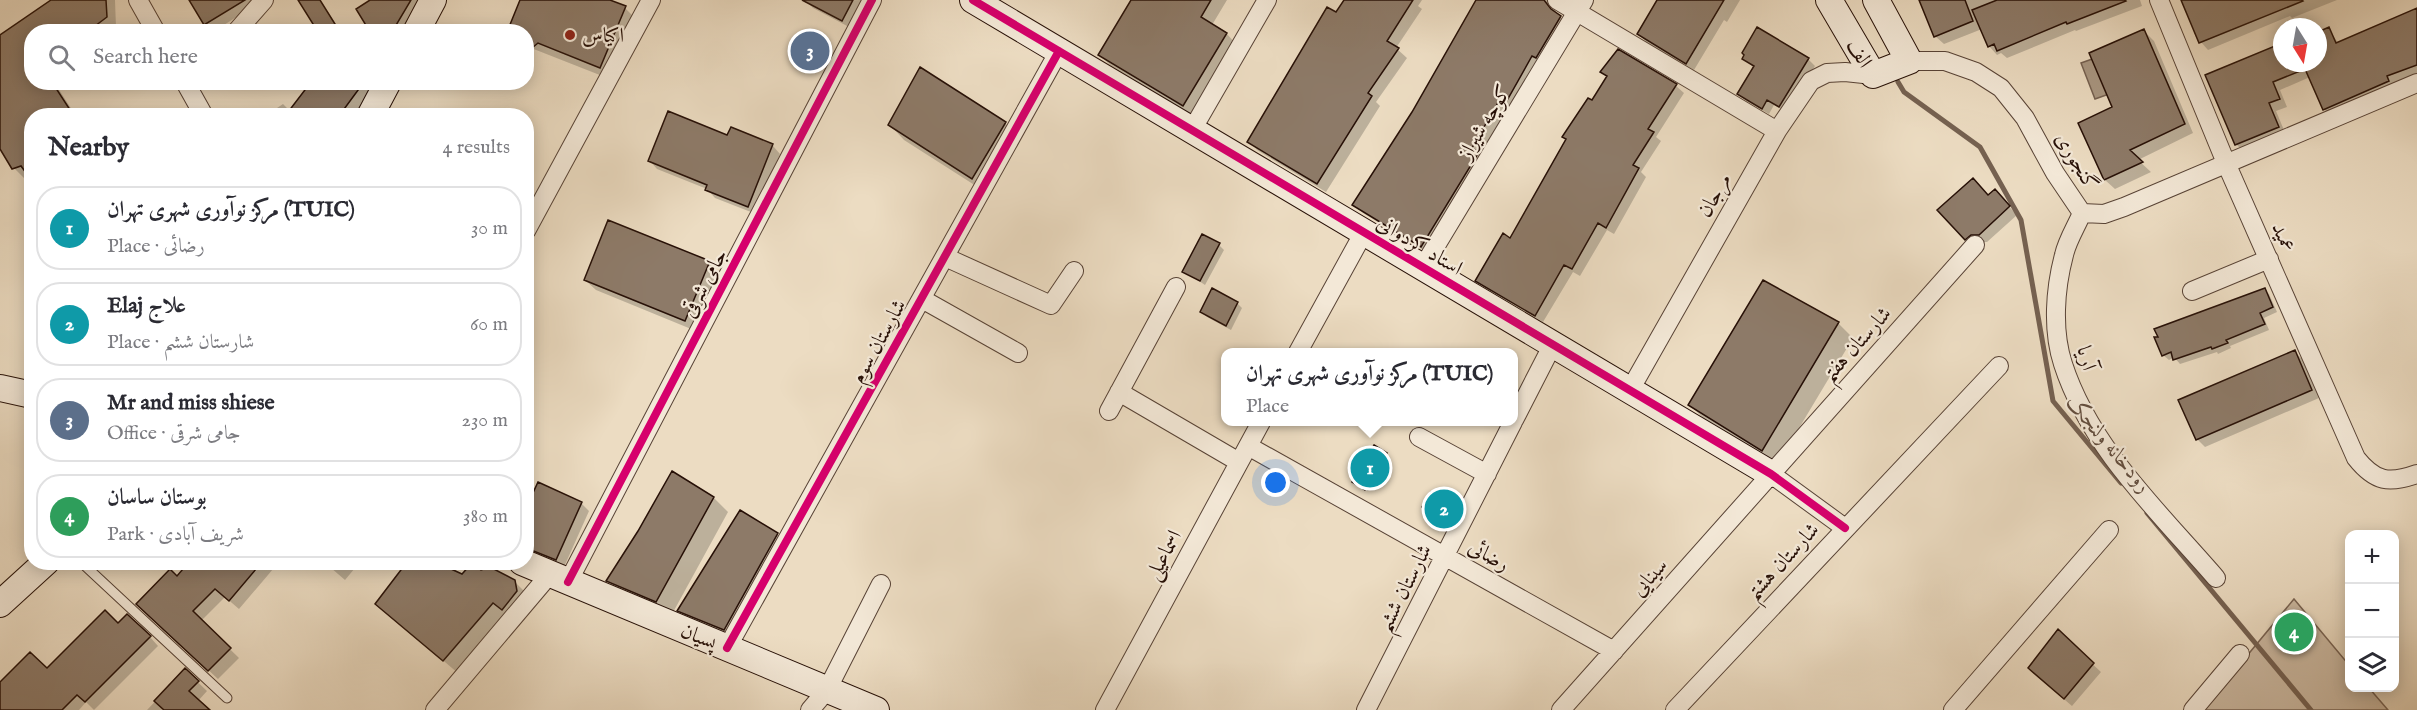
<!DOCTYPE html>
<html lang="en">
<head>
<meta charset="utf-8">
<style>
	:root { --surface:#fff; --page:#f7f7f7; --text:#2b2b33; --muted:#7c7c81; --line:#e1e1e2; --accent:#8f2418 }
	body { margin:0; font-family:"IM FELL English",Amiri,serif; background:var(--page); color:var(--text) }
	.controls { position:absolute; right:18px; bottom:18px; display:grid; overflow:hidden; border-radius:12px; box-shadow:0 3px 15px #0003 }
	.controls button { width:54px; height:54px; display:grid; place-items:center; padding:0; border:0; border-bottom:2px solid var(--line); background:var(--surface); color:var(--text); font:30px sans-serif }
	.compass { position:absolute; left:2273px; top:18px; width:54px; height:54px; border-radius:50%; background:var(--surface); box-shadow:0 3px 15px #0003; rotate:169deg }
	.you { position:absolute; left:1276px; top:483px; width:21px; height:21px; margin:-15px; border:4px solid #fff; border-radius:50%; background:#1a73e8; box-shadow:0 0 0 9px #1a73e833 }
	.badge { display:grid; place-items:center; width:39px; height:39px; border-radius:50%; background:var(--accent); color:#fff; font-size:20px; font-weight:700 }
	.pin { position:absolute; translate:-50% -50%; border:3px solid #fff; box-shadow:0 2px 6px #0006 }
	.popup { position:absolute; left:1221px; top:348px; width:297px; height:78px; box-sizing:border-box; display:grid; place-content:center; border-radius:12px; background:var(--surface); filter:drop-shadow(0 2px 4px #0005); font-size:20px; white-space:nowrap; color:var(--muted) }
	.popup b { font-size:22px; color:var(--text) }
	.popup::after { content:''; position:absolute; left:50%; top:100%; margin-left:-12px; border:12px solid transparent; border-top-color:var(--surface) }
	.list { margin:0; padding:0; list-style:none }
	h2 { display:flex; justify-content:space-between; align-items:center; height:78px; margin:0; padding:0 24px; font-size:26px }
	h2 small { font-size:20px; font-weight:400; color:var(--muted) }
	.list li { display:grid; grid-template-columns:39px 1fr auto; gap:18px; align-items:center; box-sizing:border-box; height:84px; margin:0 12px 12px; padding:0 12px; border:2px solid var(--line); border-radius:24px }
	.list b { display:block; font-size:22px; white-space:nowrap }
	.list p { margin:0; font-size:20px; white-space:nowrap; color:var(--muted) }
	.list em { font-size:20px; font-style:normal; color:var(--muted) }
	.icon { flex:none; width:33px; height:33px; fill:none; stroke:currentColor; stroke-width:2; stroke-linecap:round; stroke-linejoin:round }
	.map { position:relative; flex:none; width:2417px; height:710px; overflow:hidden }
	.search { position:absolute; background:var(--surface); box-shadow:0 3px 15px #0003; left:24px; top:24px; width:510px; height:66px; display:flex; align-items:center; gap:15px; box-sizing:border-box; padding:0 21px; border-radius:24px; color:var(--muted); font-size:22px }
	.panel { position:absolute; background:var(--surface); box-shadow:0 3px 15px #0003; left:24px; top:108px; width:510px; height:462px; border-radius:24px }
	.map>svg:first-child { display:block }
	.green { fill:#cbb9a2; stroke:#796454; stroke-width:1.5 }
	.water { fill:#a99782; stroke:#756151; stroke-width:1.5 }
	.shadow { fill:#0003 }
	.lines { fill:none; stroke-linecap:round; stroke-linejoin:round }
	.stream { stroke:#756151; stroke-width:5 }
	.building { fill:#8d7a68; stroke:#271007; stroke-width:1.5 }
	.lane-casing { stroke:#584336; stroke-width:11 }
	.street-casing { stroke:#584336; stroke-width:20 }
	.secondary-casing { stroke:#271007; stroke-width:28 }
	.lane { stroke:#f3e8d7; stroke-width:9 }
	.street { stroke:#f3e8d7; stroke-width:18 }
	.secondary { stroke:#f3e8d7; stroke-width:26 }
	.cycleway-casing { stroke:#f3e8d7; stroke-width:11 }
	.cycleway { stroke:#d6006c; stroke-width:8 }
	.poi-dot { fill:#8f2418; stroke:#f3e8d7; stroke-width:2 }
	.labels { text-anchor:middle; stroke-width:4.5; stroke-linejoin:round; paint-order:stroke }
	.poi-label { font-size:21px; fill:#271007; stroke:#f3e8d7; text-anchor:start }
	.street-label { font-size:21px; fill:#271007; stroke:#f3e8d7 }
	.water-label { font-size:22px; font-style:italic; fill:#624d3e; stroke:#f3e8d7 }
</style>
</head>
<body>
<div class="map">
<svg width="2417" height="710" viewBox="0 0 2417 710">
	<rect width="100%" height="100%" fill="#ecdcc2"/>
	<filter id="stains"><feTurbulence type="fractalNoise" baseFrequency=".00333" numOctaves="4"/><feColorMatrix values="0 0 0 0 .2 0 0 0 0 .09 0 0 0 0 .02 0 0 0 .5 -.17"/></filter>
	<radialGradient id="worn" r=".72"><stop offset=".6" stop-color="#630" stop-opacity="0"/><stop offset="1" stop-color="#630" stop-opacity=".3"/></radialGradient>
	<path class="green" d="M2294 599 2349 665 2350 688H2369L2388 710H2202Z"/>
	<path class="water" d="M2095 58 2109 94 2095 99 2081 63Z"/>
	<path class="shadow" d="M53 0H115L116 27 110 32H32V82H54L76 116H32L30 176 24 178 14 168 0 146V42L18 24Z
		M191 0H252L255 5 213 32 206 24Z
		M300 0H320L341 32H320Z
		M373 0H422L404 32H372Z
		M522 0H606L625 8 639 22 615 81 526 46Z
		M863 0 849 27 813 8 806 1Z
		M1133 0H1227L1212 25 1227 34 1236 44 1193 115 1110 65 1100 55Z
		M1346 0H1422L1418 6 1422 9 1396 48 1407 58 1376 102 1380 106 1326 192 1257 150 1249 141Z
		M1478 0H1558L1555 3V13L1569 25 1514 111 1508 108 1481 156 1430 254 1363 213 1354 205 1414 112Z
		M1659 0H1740L1727 22 1724 20 1694 70 1646 42 1639 34Z
		M1921 0H2140L2142 6 2076 31 2075 30 2007 58 2001 53 1997 55 1989 46 1982 29 1944 44 1935 36Z
		M2182 0H2337L2292 18 2290 16 2208 50 2201 42Z
		M2417 11V75L2332 117 2325 110 2310 77 2280 90 2287 107 2276 111 2286 135 2244 152 2236 144 2282 45V63H2318V33L2328 29 2339 44Z
		M1758 29 1808 59 1815 66 1786 112 1774 105 1769 114 1746 101 1739 94 1754 68 1744 59Z
		M2144 31 2154 41 2193 133 2138 160 2151 172 2115 189 2105 180 2080 124 2114 108Z
		M1602 72 1676 86 1684 93 1656 137 1661 141 1641 172 1646 177 1614 234 1607 230 1580 276 1573 272 1543 322 1485 288 1477 281 1511 240 1608 77Z
		M313 82H374L378 86 355 116H265L283 104 290 111Z
		M1005 123 1019 138 987 193 904 140 890 125Z
		M731 129 773 146 780 154 756 214 715 198 707 189 657 169 650 161 728 137Z
		M1989 196 2002 199 2017 215 1987 242H1979L1973 247 1966 239Z
		M1219 245 1224 250 1205 285 1184 271Z
		M709 262 719 273 696 331 596 290 585 280Z
		M2264 289 2269 294 2277 312 2264 318 2269 330 2230 346 2231 348 2218 354 2217 352 2180 364 2174 357 2169 360 2163 355Z
		M1213 291 1237 303 1242 308 1231 330 1207 317 1202 312Z
		M1838 323 1853 338 1777 465 1705 420 1690 405Z
		M2295 352 2303 360 2319 398 2205 447 2197 439Z
		M1386 454 1388 456 1368 491 1356 484Z
		M714 498 728 512 671 616 622 595 607 580Z
		M581 503 589 511 564 567 526 552V512Z
		M1424 507H1457L1462 512 1455 525 1429 512Z
		M777 534 792 549 739 644 694 625 679 610Z
		M191 562H279L239 609 225 597 201 621 239 658 218 679 147 613Z
		M324 562H360L345 580Z
		M480 571 514 581 529 596 459 674 377 604Z
		M118 625 150 637 158 646 94 710 86 702 79 710H0V684L47 670Z
		M2058 632 2101 672 2072 706 2037 676Z
		M185 670 207 691 198 701 207 710H147Z"/>
	<g class="lines">
		<path class="stream" d="M1898 82 1904 92 1980 147 2021 220 2053 401 2121 483
			M2147 513 2311 710"/>
	</g>
	<path class="building" d="M51 0H106L107 17 87 32H32V82H52L74 116H32V181L21 166 12 169 0 149V35Z
		M189 0H245L204 25Z
		M298 0H320L340 32H318Z
		M370 0H411L392 32H370L356 9Z
		M520 0H610L626 6 600 68 538 43 526 53V32H507Z
		M802 0H853L842 21Z
		M1131 0H1211L1201 17 1227 33 1183 106 1098 55Z
		M1344 0H1413L1387 41 1399 48 1368 93 1372 96 1317 184 1247 142 1327 7 1336 12Z
		M1476 0H1544L1551 9 1561 16 1536 58 1532 56 1505 104 1499 101 1472 148 1479 152 1421 247 1352 205 1412 112Z
		M1657 0H1724L1686 64 1637 34Z
		M1919 0H1965L1973 21 1934 37Z
		M1997 0H2125L2126 1 2067 24 2066 22 1997 51 1994 44 1988 47 1972 10Z
		M2181 0H2302L2303 1 2199 43Z
		M2417 8V65L2387 76 2389 81 2323 110 2305 69 2273 82 2280 99 2269 103 2279 127 2235 145 2205 75 2282 43V63H2318V32L2329 27 2336 43Z
		M1757 27 1809 58 1779 107 1767 100 1762 109 1737 94 1754 66 1742 59 1744 55 1742 53Z
		M2144 29 2185 124 2130 150 2143 162 2104 180 2078 123 2112 107 2089 53Z
		M1618 49 1677 84 1648 129 1654 132 1633 165 1639 168 1606 228 1598 223 1572 269 1564 265 1535 316 1475 281 1503 233 1510 238 1566 139 1562 137 1588 98 1592 100 1607 76 1600 72Z
		M920 67 1006 122 972 179 888 125Z
		M311 82H364L339 116H285Z
		M668 111 727 135 731 127 773 144 748 207 705 190 707 185 648 161Z
		M1973 178 1988 195 1995 189 2010 206 1979 235H1971L1965 240 1937 210Z
		M608 220 710 261 685 321 584 280Z
		M1202 234 1220 243 1200 281 1182 272Z
		M1763 280 1839 322 1762 451 1688 405Z
		M1212 288 1238 302 1226 326 1200 312Z
		M2265 288 2273 307 2260 313 2265 324 2226 340 2228 343 2212 349 2211 347 2173 360 2171 352 2162 356 2154 337H2158L2154 329Z
		M2295 350 2312 390 2196 440 2178 400Z
		M1374 445 1387 453 1365 490 1352 482Z
		M672 471 714 497 656 602 606 581 638 531Z
		M538 482 582 502 556 560 526 548V508Z
		M1431 492 1458 506 1450 521 1422 507Z
		M740 510 778 533 724 630 677 611Z
		M189 562H262L229 601 215 589 193 611 231 648 208 671 136 604 170 569 177 576Z
		M407 562H436L462 574 471 564 481 570 490 567 515 580 517 591 502 610 493 603 443 661 375 604Z
		M105 610 118 623 127 614 151 636 85 702 77 695 62 710H0V682L30 652 47 668Z
		M2058 629 2094 663 2064 699 2028 668Z
		M185 668 199 681 189 691 210 710H164L154 701Z"/>
	<g class="lines">
		<g class="lane-casing">
			<path id="lane" d="M81 562 227 698"/>
		</g>
		<g class="street-casing">
			<path id="street" d="M138 0 156 32
				M1557 0 1777 131
				M2159 0 2226 163 2356 458C2375 482 2389 484 2417 474
				M236 32 264 0
				M1909 61H1945L1976 72 2001 88 2025 118 2055 173 2082 213 2104 214 2124 207 2417 83
				M185 82 204 116
				M1192 130 1267 0
				M2082 213C2076 227 2067 241 2064 255 2055 289 2052 330 2063 364 2090 448 2160 513 2216 578
				M526 231 651 0
				M945 257 1051 305 1074 271
				M1423 267 1584 0
				M2192 291 2269 259
				M922 299 1018 353
				M1298 352 1364 232
				M1630 390 1777 131 1811 81 1827 73 1845 72 1873 75
				M1119 392 1239 462
				M1109 411 1176 287
				M1514 420 1553 344
				M1419 437 1487 474
				M1248 446 1614 651
				M1771 474 1845 528
				M568 582 872 0
				M727 648 1059 51
				M435 710 550 574
				M810 710 827 690 881 584
				M1105 710 1261 422
				M1366 710 1513 422
				M1561 710 1975 245
				M1675 710 1999 366
				M1953 710 2109 530
				M2193 710 2240 654"/>
		</g>
		<g class="secondary-casing">
			<path id="secondary" d="M973 0 1771 474
				M1829 0 1873 75 1909 61 1876 0
				M416 32 433 0
				M370 116 388 82
				M0 388 32 395
				M522 562 876 710
				M0 604 46 562"/>
		</g>
		<use href="#lane" class="lane"/>
		<use href="#street" class="street"/>
		<use href="#secondary" class="secondary"/>
		<g class="cycleway-casing">
			<path id="cycleway" d="M973 0 1771 474 1845 528
				M568 582 872 0
				M727 648 1059 51"/>
		</g>
		<use href="#cycleway" class="cycleway"/>
	</g>
	<circle class="poi-dot" cx="570" cy="35" r="6"/>
	<g class="labels">
		<g class="poi-label">
			<text x="582" y="42">اکیاس</text>
		</g>
		<g class="street-label">
			<text transform="translate(1860 53) rotate(60)" y="7">الف</text>
			<text transform="translate(1484 122) rotate(-59)" y="7">کوچه شیراز</text>
			<text transform="translate(2077 161) rotate(59)" y="7">گنجوری</text>
			<text transform="translate(1714 195) rotate(-60)" y="7">مرجان</text>
			<text transform="translate(2284 237) rotate(66)" y="7">عمید</text>
			<text transform="translate(1420 245) rotate(31)" y="7">استاد کردوانی</text>
			<text transform="translate(704 283) rotate(-62)" y="7">جامی شرقی</text>
			<text transform="translate(878 341) rotate(-61)" y="7">شارستان سوم</text>
			<text transform="translate(1856 344) rotate(-48)" y="7">شارستان هفتم</text>
			<text transform="translate(2087 358) rotate(74)" y="7">آریا</text>
			<text transform="translate(1163 555) rotate(-62)" y="7">اسماعیلی</text>
			<text transform="translate(1489 555) rotate(29)" y="7">رضائی</text>
			<text transform="translate(1782 561) rotate(-47)" y="7">شارستان هشتم</text>
			<text transform="translate(1649 577) rotate(-48)" y="7">سینایی</text>
			<text transform="translate(1404 588) rotate(-63)" y="7">شارستان ششم</text>
			<text transform="translate(699 636) rotate(23)" y="7">پسیان</text>
		</g>
		<g class="water-label">
			<text transform="translate(2110 443) rotate(50)" y="8">رودخانه ولنجک</text>
		</g>
	</g>
	<rect width="100%" height="100%" filter="url(#stains)"/>
	<rect width="100%" height="100%" fill="url(#worn)"/>
</svg>
<div class="controls">
<button>+</button>
<button>−</button>
<button><svg class="icon" aria-label="layers" viewBox="0 0 24 24"><path d="M12 4l9 5-9 5-9-5zM3 14l9 5 9-5"/></svg></button>
</div>
<svg class="compass" viewBox="-18 -18 36 36"><path d="M0-13l5 13h-10z" fill="#e53935"/><path d="M0 13l5-13h-10z" fill="#7c7c81"/></svg>
<div class="you"></div>
<div class="pin badge" style="left:1370px;top:468px;background:#0f9aa8">1</div>
<div class="popup"><b>مرکز نوآوری شهری تهران (TUIC)</b>Place</div>
<div class="pin badge" style="left:1444px;top:509px;background:#0f9aa8">2</div>
<div class="pin badge" style="left:810px;top:51px;background:#5c6f8a">3</div>
<div class="pin badge" style="left:2294px;top:632px;background:#2e9e5b">4</div>
<div class="search"><svg class="icon" aria-label="search" viewBox="0 0 24 24"><circle cx="10" cy="10" r="6"/><path d="M15 15l6 6"/></svg>Search here</div>
<section class="panel">
<h2>Nearby<small>4 results</small></h2>
<ul class="list">
<li><span class="badge" style="background:#0f9aa8">1</span><div><b>مرکز نوآوری شهری تهران (TUIC)</b><p>Place · رضائی</p></div><em>30 m</em></li>
<li><span class="badge" style="background:#0f9aa8">2</span><div><b>Elaj علاج</b><p>Place · شارستان ششم</p></div><em>60 m</em></li>
<li><span class="badge" style="background:#5c6f8a">3</span><div><b>Mr and miss shiese</b><p>Office · جامی شرقی</p></div><em>230 m</em></li>
<li><span class="badge" style="background:#2e9e5b">4</span><div><b>بوستان ساسان</b><p>Park · شریف آبادی</p></div><em>380 m</em></li>
</ul>
</section>
</div>
</body>
</html>
